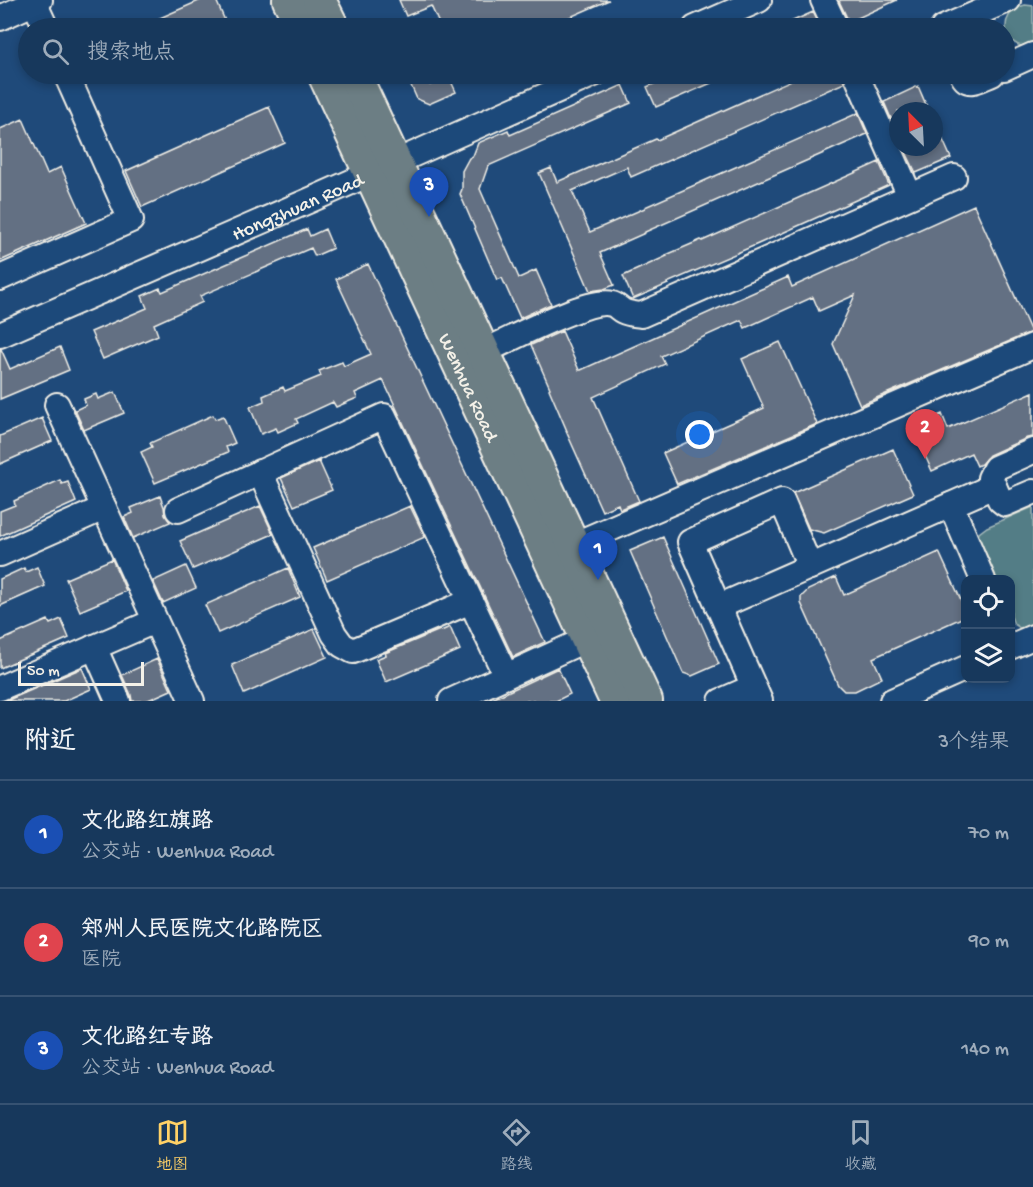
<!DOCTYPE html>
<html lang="zh">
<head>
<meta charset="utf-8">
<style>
	:root { --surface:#17385c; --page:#203f62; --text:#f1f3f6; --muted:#9eacbb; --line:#365272; --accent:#ffd166 }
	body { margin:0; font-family:"Gochi Hand","LXGW WenKai TC",sans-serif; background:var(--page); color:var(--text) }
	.controls { position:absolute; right:18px; bottom:18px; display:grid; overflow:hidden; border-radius:12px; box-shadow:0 3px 9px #0003 }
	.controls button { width:54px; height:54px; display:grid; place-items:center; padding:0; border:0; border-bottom:2px solid var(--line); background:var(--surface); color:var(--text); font:30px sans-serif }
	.compass { position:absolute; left:889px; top:102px; width:54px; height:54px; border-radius:50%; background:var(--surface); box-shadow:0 3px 9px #0003; rotate:336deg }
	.scale { position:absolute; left:18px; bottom:15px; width:126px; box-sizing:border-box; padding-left:6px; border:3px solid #f4f1e8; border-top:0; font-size:16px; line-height:21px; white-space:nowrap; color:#f4f1e8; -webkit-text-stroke:4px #1f4a7a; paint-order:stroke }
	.you { position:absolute; left:700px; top:435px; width:21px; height:21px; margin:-15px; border:4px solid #fff; border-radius:50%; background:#1a73e8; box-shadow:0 0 0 9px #1a73e833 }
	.badge { display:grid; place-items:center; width:39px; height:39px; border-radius:50%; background:var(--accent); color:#fff; font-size:20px; font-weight:700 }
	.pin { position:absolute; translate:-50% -50px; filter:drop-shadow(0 2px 3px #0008) }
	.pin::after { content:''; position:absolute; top:32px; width:21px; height:18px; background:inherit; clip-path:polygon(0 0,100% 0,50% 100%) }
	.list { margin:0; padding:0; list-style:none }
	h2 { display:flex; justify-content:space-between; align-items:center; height:78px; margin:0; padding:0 24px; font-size:26px }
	h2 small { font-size:20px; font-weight:400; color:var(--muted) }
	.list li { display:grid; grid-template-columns:39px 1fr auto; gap:18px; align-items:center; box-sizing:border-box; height:108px; padding:0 24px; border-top:2px solid var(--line) }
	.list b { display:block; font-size:22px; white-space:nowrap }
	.list p { margin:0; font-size:20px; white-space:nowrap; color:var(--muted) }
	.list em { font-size:20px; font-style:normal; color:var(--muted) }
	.icon { flex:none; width:33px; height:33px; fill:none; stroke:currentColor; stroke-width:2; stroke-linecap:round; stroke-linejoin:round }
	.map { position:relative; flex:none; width:1033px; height:701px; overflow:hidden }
	.search { position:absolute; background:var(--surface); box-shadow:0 3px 9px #0003; left:18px; right:18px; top:18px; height:66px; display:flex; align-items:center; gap:15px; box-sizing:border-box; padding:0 21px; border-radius:33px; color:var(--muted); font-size:22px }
	.sheet { height:402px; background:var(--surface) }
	nav { display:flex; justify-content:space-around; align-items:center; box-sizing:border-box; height:84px; border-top:2px solid var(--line); background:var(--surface); font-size:16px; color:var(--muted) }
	nav a { display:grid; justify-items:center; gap:3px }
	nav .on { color:var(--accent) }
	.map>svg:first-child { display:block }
	.grass { fill:#527d86; stroke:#a3b7b7; stroke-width:1.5 }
	.building { fill:#647083; stroke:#f4f1e8; stroke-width:1.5 }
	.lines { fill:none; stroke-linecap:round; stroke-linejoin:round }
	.minor-casing { stroke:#f4f1e8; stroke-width:28 }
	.major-casing { stroke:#f4f1e8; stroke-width:36 }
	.minor { stroke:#1f4a7a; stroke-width:24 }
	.major { stroke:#6c7e84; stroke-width:32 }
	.labels { text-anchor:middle; stroke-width:5; stroke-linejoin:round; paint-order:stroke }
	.street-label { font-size:20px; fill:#f4f1e8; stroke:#1f4a7a }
</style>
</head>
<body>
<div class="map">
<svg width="1033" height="701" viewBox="0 0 1033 701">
	<rect width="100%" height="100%" fill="#1f4a7a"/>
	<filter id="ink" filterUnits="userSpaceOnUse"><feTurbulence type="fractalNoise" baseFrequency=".0167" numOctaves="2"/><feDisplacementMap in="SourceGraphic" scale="12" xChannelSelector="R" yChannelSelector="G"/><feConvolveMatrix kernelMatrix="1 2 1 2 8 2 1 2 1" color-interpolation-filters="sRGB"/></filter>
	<g filter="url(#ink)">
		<path class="grass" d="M1025 5 1033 6V46C1004 52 994 13 1025 5Z
			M1033 507V625L1023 630 1014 624 1011 616 1010 580 994 579 977 541 979 533 987 527Z"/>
		<path class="building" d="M201 0H216L226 23 212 28H137Z
			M399 0H609L545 28H441L431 6 406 16Z
			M841 0H897L849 22 839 1Z
			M813 12 821 28H777Z
			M406 74H425L430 85 449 77 456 92 429 104 417 99Z
			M676 74H732L656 107 647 87Z
			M805 74H842L844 83 631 177 627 167 572 191 590 232 645 208V207L858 113 867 134 645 232V233L600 253 614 285 604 289 590 291 539 173 551 168 557 182 656 139 657 140Z
			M623 85 631 103 488 166 480 189 519 278 536 270 551 304 520 318 502 278 497 280 460 194 462 189V171L469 158 473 156 478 143 508 130 510 135Z
			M918 86 927 107 919 111H898V121L893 123 884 102Z
			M269 107 285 143 142 207 126 171Z
			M23 119 47 174 61 167 86 223 0 261V129Z
			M934 120 951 158 916 173 905 150 912 147H934Z
			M879 162 889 185 758 244 667 283 668 284 633 299 623 276 667 256 666 255 701 240 702 241Z
			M974 205 1031 332 860 405 833 344 855 295 819 311 813 297 745 328 741 320 661 356 665 364 593 397 639 501 620 509 618 504 602 511 566 431H567L549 389 550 388 531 345 562 331 579 370H581L788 277 792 287Z
			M307 229 310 236 325 229 333 248 315 256 311 248 200 296 203 302 154 324 158 335 103 359 91 332 147 308 142 296 160 288 162 292Z
			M368 264 545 642 513 657 383 380 355 393 357 398 336 407 333 402 296 419 298 423 278 432 276 428 261 434 250 407 264 401 263 396 283 387 285 391 321 376 319 371 342 362 344 366 371 354 336 279Z
			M780 342 817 424 677 484 663 453 764 408 742 359Z
			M60 347 69 370 0 399V349H1L10 369Z
			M115 392 124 413 84 430 75 410 86 405 84 399 96 394 98 399Z
			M1033 392V437L1027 438 989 455 981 464 977 466 971 453 932 471 912 427 942 414 948 429Z
			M213 415 215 419 223 416 235 443 226 447 228 452 155 483 141 452 152 447 150 443Z
			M42 418 52 441 0 464V436Z
			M893 449 913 494 824 533 809 529 793 493Z
			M319 461 332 490 294 506 281 478Z
			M60 480 62 484 68 482 76 502 0 536V511L15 505 14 501Z
			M160 496 164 507 165 515 170 522 133 538 124 517 133 513 131 508Z
			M260 506 273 534 193 569 180 541Z
			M410 506 425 537 327 580 313 548Z
			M663 537 719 664 692 676 683 673 630 551Z
			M939 552 966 611V616L873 658 882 678 855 691H844L838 685 801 603V597L808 590 836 577 844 595Z
			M112 559 126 591 80 611 66 579Z
			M186 566 196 588 163 603 153 581Z
			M37 567 45 586 0 606V579L24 568 26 572Z
			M288 568 300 597 218 633 205 605Z
			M61 619 69 638 0 668V641L48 620 50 624Z
			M450 627 460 650 386 682 376 659 386 655 385 653 440 630 441 631Z
			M314 629 327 657 244 694 232 665Z
			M157 659 171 690 146 701H132L131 695 122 675Z
			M82 668 91 689 64 701H6Z
			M558 668 570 694 556 701H488Z"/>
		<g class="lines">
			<g class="minor-casing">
				<g id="minor">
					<path d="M823 0 836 28"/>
					<path d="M34 2 46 28"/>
					<path d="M0 18 40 0"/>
					<path d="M695 28 759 0"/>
					<path d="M943 28 1008 0"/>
					<path d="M1004 68 1033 55"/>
					<path d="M856 74 910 196"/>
					<path d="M962 74C968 88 981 78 992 74"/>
					<path d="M0 278 131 220 66 74"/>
					<path id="s1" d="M0 335 322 195 594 74"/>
					<path d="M483 352C508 341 588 297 612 304 616 305 619 309 623 311 629 314 635 314 641 315L954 177"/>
					<path d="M57 405 192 701"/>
					<path d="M260 472 334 634 342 645 353 651 471 601"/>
					<path d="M994 486 990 478 995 468 1033 451"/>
					<path d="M951 505 983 580"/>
					<path d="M178 510 384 416 506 676"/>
					<path d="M573 545 1033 346"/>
					<path d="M0 554 104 508"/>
					<path d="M718 607 994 486 1000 500 1005 504 1033 492"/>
					<path d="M94 647 118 701"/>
					<path d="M1010 647 1033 637"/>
					<path d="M0 688 155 621"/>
					<path d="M451 701 587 639"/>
					<path d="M721 701 753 687"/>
					<path d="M760 701 690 542 782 501 810 567"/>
					<path d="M892 701 966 668"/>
				</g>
			</g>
			<g class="major-casing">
				<g id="major">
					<path d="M289 0 303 28"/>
					<path d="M319 0 333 28"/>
					<path id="s2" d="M324 74 616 701"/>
					<path d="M354 74 646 701"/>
				</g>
			</g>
			<use href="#minor" class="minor"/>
			<use href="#major" class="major"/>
		</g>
	</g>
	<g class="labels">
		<g class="street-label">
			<text dy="7" stroke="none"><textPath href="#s1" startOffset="324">Hongzhuan Road</textPath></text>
			<text dy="7" stroke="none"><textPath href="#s2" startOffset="345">Wenhua Road</textPath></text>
		</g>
	</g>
</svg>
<div class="controls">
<button><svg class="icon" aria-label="locate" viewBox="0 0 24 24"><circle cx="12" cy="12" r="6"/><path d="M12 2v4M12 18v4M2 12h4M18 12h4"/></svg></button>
<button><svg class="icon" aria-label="layers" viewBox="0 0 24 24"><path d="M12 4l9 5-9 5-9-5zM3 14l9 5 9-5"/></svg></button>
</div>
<svg class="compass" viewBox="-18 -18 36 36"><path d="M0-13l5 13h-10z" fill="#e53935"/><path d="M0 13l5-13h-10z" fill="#9eacbb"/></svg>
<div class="scale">50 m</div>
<div class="you"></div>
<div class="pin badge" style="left:598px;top:580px;background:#1a4fb4">1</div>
<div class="pin badge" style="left:925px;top:459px;background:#e0444e">2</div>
<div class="pin badge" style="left:429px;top:217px;background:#1a4fb4">3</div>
<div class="search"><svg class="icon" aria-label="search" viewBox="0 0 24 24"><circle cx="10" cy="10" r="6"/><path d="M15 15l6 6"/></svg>搜索地点</div>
</div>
<section class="sheet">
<h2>附近<small>3个结果</small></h2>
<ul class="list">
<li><span class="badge" style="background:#1a4fb4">1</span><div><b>文化路红旗路</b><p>公交站 · Wenhua Road</p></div><em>70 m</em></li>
<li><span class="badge" style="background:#e0444e">2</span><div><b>郑州人民医院文化路院区</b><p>医院</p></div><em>90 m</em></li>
<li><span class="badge" style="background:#1a4fb4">3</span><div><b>文化路红专路</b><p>公交站 · Wenhua Road</p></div><em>140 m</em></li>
</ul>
</section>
<nav>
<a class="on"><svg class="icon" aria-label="map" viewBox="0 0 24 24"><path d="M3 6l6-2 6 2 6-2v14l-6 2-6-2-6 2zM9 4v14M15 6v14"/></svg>地图</a>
<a><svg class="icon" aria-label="directions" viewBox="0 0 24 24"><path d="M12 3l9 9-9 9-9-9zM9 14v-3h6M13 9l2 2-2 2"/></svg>路线</a>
<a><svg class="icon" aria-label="saved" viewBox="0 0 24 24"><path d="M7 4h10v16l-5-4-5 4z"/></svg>收藏</a>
</nav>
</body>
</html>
